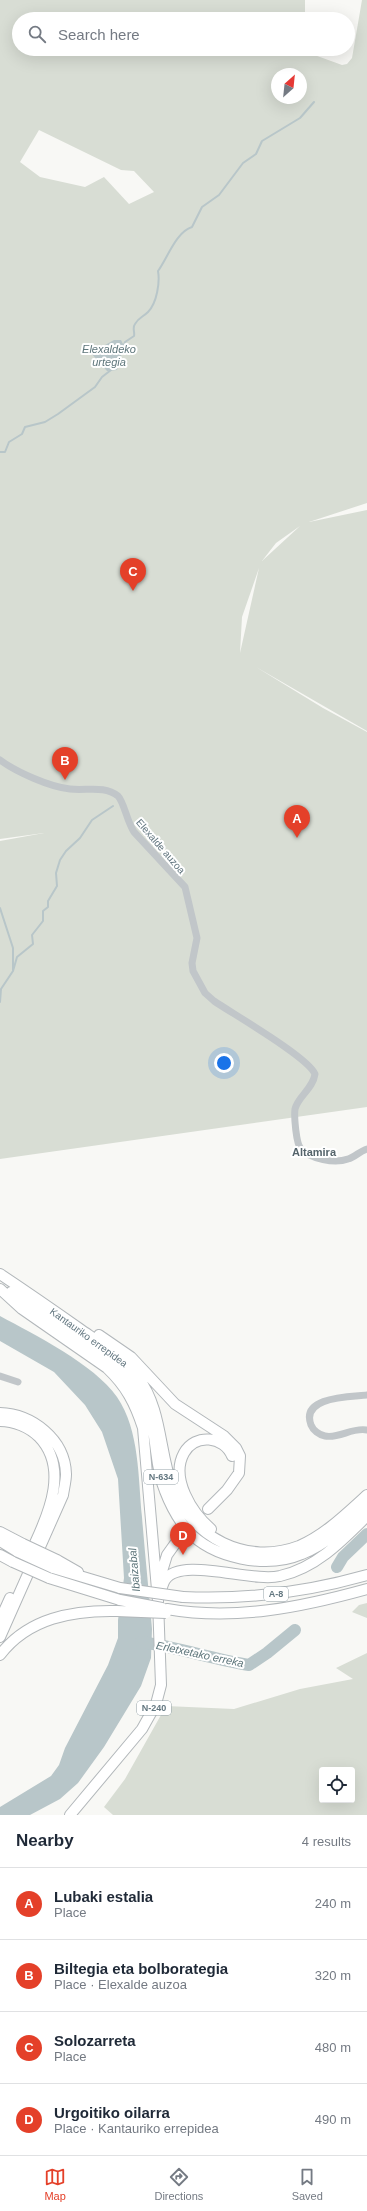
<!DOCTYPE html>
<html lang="en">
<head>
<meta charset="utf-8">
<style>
	:root { --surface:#fff; --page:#f2f2f3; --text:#1f2937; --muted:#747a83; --line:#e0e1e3; --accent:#e44029 }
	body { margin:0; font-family:Arial,sans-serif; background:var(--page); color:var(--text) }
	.controls { position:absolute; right:12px; bottom:12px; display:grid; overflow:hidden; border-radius:4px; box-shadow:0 4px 16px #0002 }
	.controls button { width:36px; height:36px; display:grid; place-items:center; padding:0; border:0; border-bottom:1px solid var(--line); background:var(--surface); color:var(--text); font:20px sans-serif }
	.compass { position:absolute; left:271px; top:68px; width:36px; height:36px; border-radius:50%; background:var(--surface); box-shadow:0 4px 16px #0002; rotate:27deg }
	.you { position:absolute; left:224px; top:1063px; width:14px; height:14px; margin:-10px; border:3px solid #fff; border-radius:50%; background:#1a73e8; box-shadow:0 0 0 6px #1a73e833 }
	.badge { display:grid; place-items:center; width:26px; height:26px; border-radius:50%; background:var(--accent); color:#fff; font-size:13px; font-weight:700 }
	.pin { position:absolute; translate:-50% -33px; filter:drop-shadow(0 1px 2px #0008) }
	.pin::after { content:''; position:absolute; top:21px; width:14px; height:12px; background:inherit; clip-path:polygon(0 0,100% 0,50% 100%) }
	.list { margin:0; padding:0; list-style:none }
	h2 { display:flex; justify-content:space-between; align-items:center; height:52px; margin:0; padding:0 16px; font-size:17px }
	h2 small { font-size:13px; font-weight:400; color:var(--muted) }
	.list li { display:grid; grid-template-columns:26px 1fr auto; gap:12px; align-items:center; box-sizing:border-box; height:72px; padding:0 16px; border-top:1px solid var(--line) }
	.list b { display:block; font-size:15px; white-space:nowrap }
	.list p { margin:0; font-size:13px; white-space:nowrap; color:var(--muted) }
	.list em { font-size:13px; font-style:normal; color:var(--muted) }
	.icon { flex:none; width:22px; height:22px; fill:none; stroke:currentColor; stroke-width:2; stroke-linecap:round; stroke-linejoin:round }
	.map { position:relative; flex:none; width:367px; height:1815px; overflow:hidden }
	.search { position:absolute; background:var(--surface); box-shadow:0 4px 16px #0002; left:12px; right:12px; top:12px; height:44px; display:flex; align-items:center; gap:10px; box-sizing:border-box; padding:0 14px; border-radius:22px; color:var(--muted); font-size:15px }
	.sheet { height:340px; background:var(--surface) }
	nav { display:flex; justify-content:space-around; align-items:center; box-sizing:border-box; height:56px; border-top:1px solid var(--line); background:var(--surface); font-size:11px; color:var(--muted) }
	nav a { display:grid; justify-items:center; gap:2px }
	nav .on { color:var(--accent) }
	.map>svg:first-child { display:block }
	.green { fill:#d8ddd4; fill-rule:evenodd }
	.water { fill:#b8c6c9 }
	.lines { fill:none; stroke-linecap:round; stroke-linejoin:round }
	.stream { stroke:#b8c6c9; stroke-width:2 }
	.river { stroke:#b8c6c9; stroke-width:12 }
	.highway-casing { stroke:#b2b7ba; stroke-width:12 }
	.minor { stroke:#c1c6c9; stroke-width:7 }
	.highway { stroke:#fff; stroke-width:10 }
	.highway-bridge-casing { stroke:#b2b7ba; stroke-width:12; stroke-linecap:butt }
	.highway-bridge { stroke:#fff; stroke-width:10 }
	.labels { text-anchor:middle; stroke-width:4; stroke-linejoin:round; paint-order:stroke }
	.shield { fill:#fff; stroke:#92a0a6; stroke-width:1 }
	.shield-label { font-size:9px; font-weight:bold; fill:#637780 }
	.street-label { font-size:10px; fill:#637780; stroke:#fff }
	.water-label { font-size:11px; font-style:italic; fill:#5e767b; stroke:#fff }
	.neighbourhood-label { font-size:11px; font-weight:bold; fill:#55646b; stroke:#fff }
</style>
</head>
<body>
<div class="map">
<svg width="367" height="1815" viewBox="0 0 367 1815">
	<rect width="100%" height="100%" fill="#f8f8f5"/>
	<path class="green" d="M0 0H305V19H19V49H305L309 53 342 65 347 64 352 58 362 0H367V503L309 522 367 510V731L256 667 323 708 367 732V1107L0 1159V841L44 833 0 839ZM277 74H301V98H277ZM39 130 121 170 134 171 154 192 129 204 104 177 85 187 40 177 20 162ZM300 526 262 561 276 543ZM259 568 240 653 242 617Z
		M367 1603V1618L352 1612 359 1605Z
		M367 1653V1815H113L104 1807 125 1779 166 1706 234 1709 300 1689 353 1679 336 1668ZM322 1770H352V1800H322Z"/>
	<path class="water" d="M114 340H121L124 346 117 370 107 371 91 353Z
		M0 1316C35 1335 94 1364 117 1397 140 1431 138 1478 142 1517 145 1555 149 1592 152 1629L151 1658 141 1686 104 1747 78 1783 60 1799 30 1815H0V1807L51 1776 59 1765 65 1748 108 1665 118 1638V1620L124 1578 118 1479 102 1432 85 1405 54 1372 0 1341Z"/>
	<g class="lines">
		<path class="stream" d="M123 347 125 342 134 336C135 332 132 328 135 324 139 317 143 317 148 312 157 303 160 282 158 271 168 257 176 232 192 227L202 207 219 195 243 163 256 154 262 141 300 118 314 102
			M0 452H5L9 442 22 434 25 427 45 422 58 414 95 387 102 377 111 370
			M0 908 13 948V970
			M0 1002 1 989 13 971 17 957 33 944 32 935 43 921V911L48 907V901L57 886 56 873 60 860 66 851 80 838 92 820 113 806"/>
		<path class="river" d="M337 1567 343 1557 367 1534
			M141 1642C177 1647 212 1659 249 1665L267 1653 295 1630"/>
		<g class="highway-casing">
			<path id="highway" d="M0 1274C27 1292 53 1310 80 1329 100 1343 123 1357 138 1377 162 1409 159 1450 172 1486 191 1538 247 1566 299 1546 325 1535 347 1513 367 1495
				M0 1289 22 1309 107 1368C126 1386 135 1403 143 1428L158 1601 161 1685 156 1704 142 1729 70 1815
				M11 1292C34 1308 57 1325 80 1341 98 1353 120 1364 132 1382 141 1395 148 1411 152 1426 157 1447 156 1470 165 1491 170 1504 178 1519 187 1530 213 1559 267 1569 302 1554 326 1545 348 1524 367 1506
				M99 1335 131 1357 175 1404 224 1436 236 1448 240 1456 239 1473 227 1490 208 1509
				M0 1413C32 1414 65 1439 66 1474 66 1481 64 1488 63 1495L0 1637
				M0 1421C14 1421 29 1427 39 1437 68 1467 50 1511 35 1543
				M211 1529C192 1513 170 1478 184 1453 195 1433 224 1436 232 1456
				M0 1532 23 1544
				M0 1541 18 1552
				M0 1555 13 1562
				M57 1560 78 1572
				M53 1568 120 1588
				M49 1578 120 1600
				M159 1581 167 1555 182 1534
				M159 1597C161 1592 162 1585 165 1580 181 1556 252 1583 280 1576 316 1568 342 1541 367 1516
				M183 1597C246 1600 307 1592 367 1575
				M167 1609C235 1621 302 1607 367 1589
				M0 1620 10 1598
				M0 1655C28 1618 73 1610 117 1611"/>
		</g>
		<path class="minor" d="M0 760C16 772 50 787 70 789 87 791 104 785 118 796 124 802 127 822 134 832L185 887 197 938 192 963 193 971 205 993 214 1001C233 1014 308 1057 315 1074 313 1089 298 1096 295 1109 294 1116 296 1144 301 1149 310 1159 335 1164 348 1159 355 1157 360 1151 367 1149
			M0 1376 18 1382
			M367 1395C351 1397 300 1396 311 1425 313 1430 319 1435 325 1436 339 1439 352 1427 367 1430"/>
		<use href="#highway" class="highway"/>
		<g class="highway-bridge-casing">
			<path id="highway-bridge" d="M23 1544 57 1560
				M18 1552 53 1568
				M13 1562 49 1578
				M120 1588 183 1597
				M120 1600 162 1608
				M117 1611 166 1613"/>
		</g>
		<use href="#highway-bridge" class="highway-bridge"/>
	</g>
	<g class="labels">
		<g class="shield">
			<rect x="144" y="1470" width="34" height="14" rx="3"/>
			<rect x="264" y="1587" width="24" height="14" rx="3"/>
			<rect x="137" y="1701" width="34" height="14" rx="3"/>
		</g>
		<g class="shield-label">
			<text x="161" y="1480">N-634</text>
			<text x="276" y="1597">A-8</text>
			<text x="154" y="1711">N-240</text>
		</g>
		<g class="street-label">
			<text transform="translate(161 846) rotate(49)" y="4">Elexalde auzoa</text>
			<text transform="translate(89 1337) rotate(36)" y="4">Kantauriko errepidea</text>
		</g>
		<g class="water-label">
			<text x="109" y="353">Elexaldeko<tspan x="109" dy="13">urtegia</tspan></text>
			<text transform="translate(134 1570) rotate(-95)" y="4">Ibaizabal</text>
			<text transform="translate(200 1654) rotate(12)" y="4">Erletxetako erreka</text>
		</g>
		<g class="neighbourhood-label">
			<text x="314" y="1156">Altamira</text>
		</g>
	</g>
</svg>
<div class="controls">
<button><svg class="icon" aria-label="locate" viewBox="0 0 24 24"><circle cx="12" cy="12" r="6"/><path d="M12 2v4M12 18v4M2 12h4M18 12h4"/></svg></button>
</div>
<svg class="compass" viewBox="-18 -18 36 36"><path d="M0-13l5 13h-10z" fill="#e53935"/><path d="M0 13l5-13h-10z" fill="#747a83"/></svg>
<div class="you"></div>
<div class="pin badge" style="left:297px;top:838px">A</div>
<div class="pin badge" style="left:65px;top:780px">B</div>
<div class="pin badge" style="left:133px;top:591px">C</div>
<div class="pin badge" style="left:183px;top:1555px">D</div>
<div class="search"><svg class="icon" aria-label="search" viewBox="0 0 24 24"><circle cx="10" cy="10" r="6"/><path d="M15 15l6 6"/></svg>Search here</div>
</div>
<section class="sheet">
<h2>Nearby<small>4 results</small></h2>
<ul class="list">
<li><span class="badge">A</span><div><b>Lubaki estalia</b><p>Place</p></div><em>240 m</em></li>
<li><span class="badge">B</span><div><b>Biltegia eta bolborategia</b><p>Place · Elexalde auzoa</p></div><em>320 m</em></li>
<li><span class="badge">C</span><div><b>Solozarreta</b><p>Place</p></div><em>480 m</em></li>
<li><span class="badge">D</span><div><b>Urgoitiko oilarra</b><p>Place · Kantauriko errepidea</p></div><em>490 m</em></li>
</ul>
</section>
<nav>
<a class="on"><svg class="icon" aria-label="map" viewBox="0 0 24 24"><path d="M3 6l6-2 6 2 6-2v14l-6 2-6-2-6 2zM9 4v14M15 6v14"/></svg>Map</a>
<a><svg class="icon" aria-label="directions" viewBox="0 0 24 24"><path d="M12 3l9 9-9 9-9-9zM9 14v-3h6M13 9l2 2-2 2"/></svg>Directions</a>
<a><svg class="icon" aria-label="saved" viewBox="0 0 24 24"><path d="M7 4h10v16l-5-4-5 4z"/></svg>Saved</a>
</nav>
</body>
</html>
